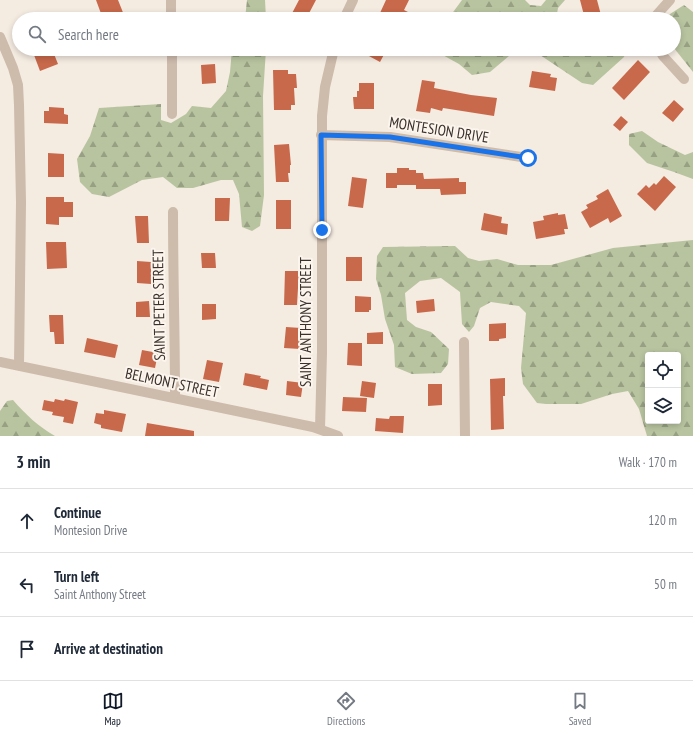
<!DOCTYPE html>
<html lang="en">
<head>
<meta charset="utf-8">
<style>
	:root { --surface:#fff; --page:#f2f2f3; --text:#1f2937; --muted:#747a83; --line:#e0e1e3; --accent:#111827 }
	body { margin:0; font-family:"PT Sans Narrow",sans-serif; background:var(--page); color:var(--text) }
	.controls { position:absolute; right:12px; bottom:12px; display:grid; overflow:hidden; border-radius:4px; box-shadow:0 2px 6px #0003 }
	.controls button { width:36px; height:36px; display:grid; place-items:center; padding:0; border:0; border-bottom:1px solid var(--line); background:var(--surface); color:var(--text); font:20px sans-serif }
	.stop { position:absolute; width:12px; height:12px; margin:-9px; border:3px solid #1a73e8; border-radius:50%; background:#fff }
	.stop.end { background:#1a73e8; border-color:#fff; box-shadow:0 1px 4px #0008 }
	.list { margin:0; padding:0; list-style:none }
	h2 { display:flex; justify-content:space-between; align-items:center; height:52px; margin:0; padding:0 16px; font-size:17px }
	h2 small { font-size:13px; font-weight:400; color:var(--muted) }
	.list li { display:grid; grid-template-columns:26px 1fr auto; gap:12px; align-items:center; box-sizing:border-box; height:64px; padding:0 16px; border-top:1px solid var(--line) }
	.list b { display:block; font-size:15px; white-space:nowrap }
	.list p { margin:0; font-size:13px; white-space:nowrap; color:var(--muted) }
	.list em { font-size:13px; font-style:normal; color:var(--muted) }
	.icon { flex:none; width:22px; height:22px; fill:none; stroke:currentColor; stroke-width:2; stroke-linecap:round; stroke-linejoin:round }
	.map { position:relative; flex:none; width:693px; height:436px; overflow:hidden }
	.search { position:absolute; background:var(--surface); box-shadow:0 2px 6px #0003; left:12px; right:12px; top:12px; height:44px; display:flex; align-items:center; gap:10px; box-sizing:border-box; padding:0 14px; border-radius:22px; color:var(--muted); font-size:15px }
	.sheet { height:244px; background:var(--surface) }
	nav { display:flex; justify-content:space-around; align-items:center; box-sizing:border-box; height:56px; border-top:1px solid var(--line); background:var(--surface); font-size:11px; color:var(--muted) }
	nav a { display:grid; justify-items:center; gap:2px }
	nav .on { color:var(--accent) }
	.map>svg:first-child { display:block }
	.forest { fill:url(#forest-firs); fill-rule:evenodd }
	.building { fill:#c8694b }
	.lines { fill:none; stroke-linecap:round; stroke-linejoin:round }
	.minor { stroke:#cdbbac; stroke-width:10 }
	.route { stroke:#1a73e8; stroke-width:5 }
	.labels { text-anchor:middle; stroke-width:4; stroke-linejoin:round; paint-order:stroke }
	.street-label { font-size:15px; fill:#3b302b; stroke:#fbf5ee }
</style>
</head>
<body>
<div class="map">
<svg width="693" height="436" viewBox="0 0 693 436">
	<defs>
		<pattern id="forest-firs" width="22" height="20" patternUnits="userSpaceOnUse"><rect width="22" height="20" fill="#b8c4a0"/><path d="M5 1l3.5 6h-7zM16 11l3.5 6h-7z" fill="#97a083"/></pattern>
	</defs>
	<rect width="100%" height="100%" fill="#f4ebe1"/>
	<path class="forest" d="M247 0H265L266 19H245Z
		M462 0H525L530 5 541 6 546 0H565L558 8 556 19H448Z
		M684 5 693 12V72L674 48V19H667L670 14Z
		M232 49H266L263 96 264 195 260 226 252 231 242 227 239 194 233 180H221L193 188H177L163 177 142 180 109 197 92 194 80 182 77 159 90 136 99 108 161 104V120L171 123 186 114 192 106 211 108 226 91 230 72Z
		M437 49H521L509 56 490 72 472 75 459 64 439 53Z
		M531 49H627L624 57 593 85 582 83Z
		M642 131 658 142 685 155 693 152V179L674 172 647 163 629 145V134Z
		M693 240V436H647L639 409 628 391 612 394 581 404H546L537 403 523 384 521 368 526 313 519 306 491 302 480 308 474 326 469 332 462 324 460 292 441 278 420 281 405 293 407 320 416 327 431 332 449 349 448 364 441 373 412 374 395 367 394 345 385 319 381 295 376 279 377 256 383 247 455 246 468 258 479 261 497 259 518 265H551L613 248ZM648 355H678V421H648Z
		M13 400C26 415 38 426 55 436H0V411L7 401Z"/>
	<path class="building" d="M96 0H118L124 15 114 19H103Z
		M299 0H316L306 19H289Z
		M386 0H409L404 10 422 19H392L380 13Z
		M580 0H597L601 15 599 16 600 19H585Z
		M49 49H52L58 64 40 71 34 55Z
		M356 49H387L380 62Z
		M638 60 650 72 624 100 612 88Z
		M215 64 216 83 202 84 201 65Z
		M273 70H288V74H296L297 88H294L295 105H291V110H274Z
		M532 71 551 74 550 77 557 78 555 91 529 87Z
		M422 80 435 82 434 88 471 95 497 98 494 116 443 108 442 111 431 108 430 113 416 111Z
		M359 83H374V109H354L353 97H357V91H359Z
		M674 100 684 109 673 122 662 113Z
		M49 107 64 108V114L68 115V124L44 123V111H49Z
		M621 116 628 122 620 131 613 125Z
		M289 144 291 165H290V173H288L289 182H276L274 145Z
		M48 153 64 154V177H48Z
		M397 168H409V170H416V173H423L424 179 459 178V182H466V194L441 195 440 189H416V185H397V188H386V173H397Z
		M664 176 676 187 655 211 637 194 646 185 649 188 654 183 656 185Z
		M352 177 367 179 363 208 348 206Z
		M608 189 622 216 610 223 608 218 590 228 581 212 588 208 586 205 598 199 596 196Z
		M46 197H64V202H73V217H59V225L46 224Z
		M215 198H230L229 221H215Z
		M276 200H291V229H276Z
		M484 213 502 217 501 223 508 224 507 235 481 230Z
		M558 213V215L565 214 568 229H564L565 234 536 239 533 222 544 220 543 216Z
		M135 216H148L149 243H137Z
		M46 242H66L67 268 47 269Z
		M201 253H215L216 268H202Z
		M346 257H362V281H346Z
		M137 261 151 262V284L137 283Z
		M285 271H299L297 305H284Z
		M355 296 371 297V310H369V312H355Z
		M434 299 435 311 417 313 416 301Z
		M149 301 150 317H136V302Z
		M202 304H216V319L202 320Z
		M49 315H63L64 344H55L54 332H50Z
		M506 323V338L499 339V341H489V324Z
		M286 327 301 328 300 349 284 348Z
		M383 332V344H367V333Z
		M87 338 118 345 115 358 84 352Z
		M348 343H362V366L347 365Z
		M142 350 158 353 155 368 139 365Z
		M207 360 223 363 219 382 203 379Z
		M245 373 261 376 260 378 269 380 267 390 243 385Z
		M505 378V396H503L504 429 491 430 490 379Z
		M287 381 303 383 301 397 286 395Z
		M362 381 376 383 374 398 360 396Z
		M428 384H442V405L428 406Z
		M343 397 367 398 366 412 342 411Z
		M55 399 64 401 65 399 78 402 73 424 63 422 64 417 52 415 53 412 42 410 44 400 54 402Z
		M104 410 126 414 122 432 101 428V425L94 423 96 413 104 414Z
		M390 416H404L403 433 375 431 376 418 389 419Z
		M147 423 194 431V436H145Z"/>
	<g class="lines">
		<path class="minor" d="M171 0V19
			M344 19 353 0
			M653 19 670 0
			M0 37 13 68 18 85 19 105 21 202 19 366
			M172 49V114
			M659 49 663 56 684 79
			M321 135 390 137 528 158
			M173 212C173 274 175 336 175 398
			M464 342 465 436
			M0 362 313 427 338 436
			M320 429 322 352V116L325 87 334 49"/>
	</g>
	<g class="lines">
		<path class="route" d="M322 230 321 135 390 137 528 158"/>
	</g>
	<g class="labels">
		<g class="street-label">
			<text transform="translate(439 130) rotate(9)" y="5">MONTESION DRIVE</text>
			<text transform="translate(159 305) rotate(-91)" y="5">SAINT PETER STREET</text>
			<text transform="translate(306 322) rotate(-90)" y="5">SAINT ANTHONY STREET</text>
			<text transform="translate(172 383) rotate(12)" y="5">BELMONT STREET</text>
		</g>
	</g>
</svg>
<div class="controls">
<button><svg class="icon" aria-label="locate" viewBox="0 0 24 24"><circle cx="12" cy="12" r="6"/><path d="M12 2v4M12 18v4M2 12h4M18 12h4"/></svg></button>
<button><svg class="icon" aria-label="layers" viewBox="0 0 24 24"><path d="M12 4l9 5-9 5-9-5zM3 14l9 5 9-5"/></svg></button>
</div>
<div class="stop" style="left:528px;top:158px"></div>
<div class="stop end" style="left:322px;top:230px"></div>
<div class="search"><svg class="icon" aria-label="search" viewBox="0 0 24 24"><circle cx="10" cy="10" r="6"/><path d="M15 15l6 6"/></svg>Search here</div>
</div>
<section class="sheet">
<h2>3 min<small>Walk · 170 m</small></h2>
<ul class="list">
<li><svg class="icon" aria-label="ahead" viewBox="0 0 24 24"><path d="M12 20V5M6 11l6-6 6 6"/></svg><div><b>Continue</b><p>Montesion Drive</p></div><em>120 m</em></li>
<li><svg class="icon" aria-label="left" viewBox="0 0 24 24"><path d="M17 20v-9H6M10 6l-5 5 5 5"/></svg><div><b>Turn left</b><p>Saint Anthony Street</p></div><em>50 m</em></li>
<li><svg class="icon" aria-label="arrive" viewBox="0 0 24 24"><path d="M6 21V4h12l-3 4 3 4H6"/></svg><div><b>Arrive at destination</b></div></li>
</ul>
</section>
<nav>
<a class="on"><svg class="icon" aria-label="map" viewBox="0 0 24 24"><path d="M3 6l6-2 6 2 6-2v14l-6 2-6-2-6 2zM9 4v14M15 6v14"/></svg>Map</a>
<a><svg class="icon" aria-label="directions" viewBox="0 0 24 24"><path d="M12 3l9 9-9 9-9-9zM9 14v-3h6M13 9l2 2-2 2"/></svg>Directions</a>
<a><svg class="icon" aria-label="saved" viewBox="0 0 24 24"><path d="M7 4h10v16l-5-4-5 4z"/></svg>Saved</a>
</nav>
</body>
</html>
